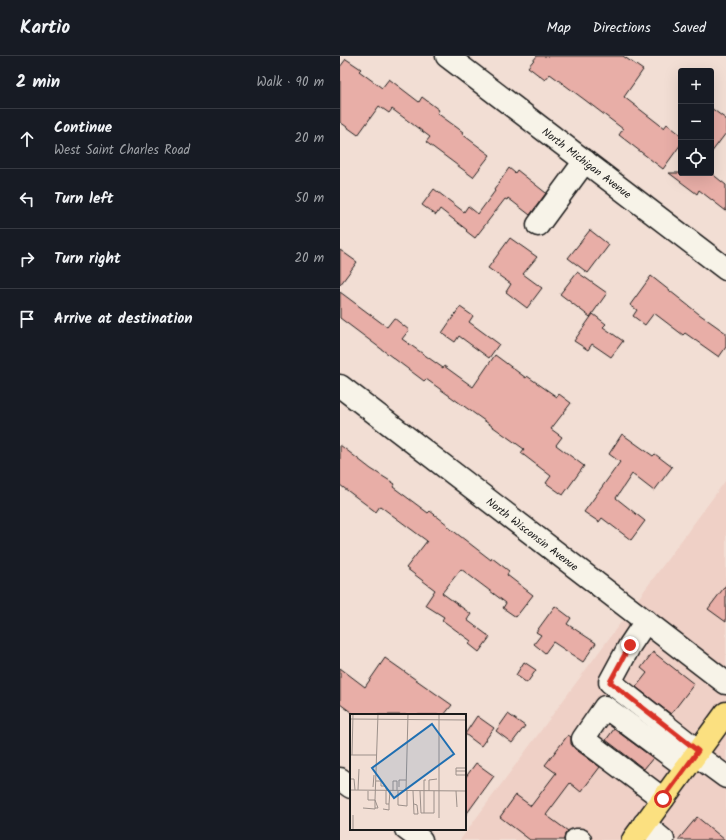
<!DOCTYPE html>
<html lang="en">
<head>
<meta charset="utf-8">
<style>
	:root { --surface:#171b24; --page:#20242c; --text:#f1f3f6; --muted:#9ea1a6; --line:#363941 }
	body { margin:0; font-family:Kalam,sans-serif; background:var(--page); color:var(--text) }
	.controls { position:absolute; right:12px; top:12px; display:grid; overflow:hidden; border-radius:4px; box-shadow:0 4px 16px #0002 }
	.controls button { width:36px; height:36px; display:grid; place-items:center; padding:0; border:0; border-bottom:1px solid var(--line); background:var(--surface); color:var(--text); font:20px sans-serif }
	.stop { position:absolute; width:12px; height:12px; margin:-9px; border:3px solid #d93025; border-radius:50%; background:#fff }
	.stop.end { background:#d93025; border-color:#fff; box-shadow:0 1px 4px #0008 }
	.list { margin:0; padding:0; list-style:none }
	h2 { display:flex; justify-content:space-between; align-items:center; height:52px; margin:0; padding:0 16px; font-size:17px }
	h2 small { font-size:13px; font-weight:400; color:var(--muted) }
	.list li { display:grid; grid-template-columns:26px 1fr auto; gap:12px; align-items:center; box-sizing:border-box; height:60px; padding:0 16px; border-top:1px solid var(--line) }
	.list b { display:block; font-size:15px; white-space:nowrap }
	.list p { margin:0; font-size:13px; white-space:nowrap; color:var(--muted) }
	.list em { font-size:13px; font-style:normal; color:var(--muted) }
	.icon { flex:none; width:22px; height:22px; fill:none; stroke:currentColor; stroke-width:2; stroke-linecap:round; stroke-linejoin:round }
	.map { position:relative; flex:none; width:386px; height:784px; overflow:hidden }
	header { display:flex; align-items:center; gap:24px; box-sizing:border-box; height:56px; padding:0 20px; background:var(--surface); border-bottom:1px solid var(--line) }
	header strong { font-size:19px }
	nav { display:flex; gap:22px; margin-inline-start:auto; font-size:14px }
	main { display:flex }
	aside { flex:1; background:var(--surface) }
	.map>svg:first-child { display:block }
	.built { fill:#efd0c6 }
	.building { fill:#e8aea7; stroke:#1c1c1c }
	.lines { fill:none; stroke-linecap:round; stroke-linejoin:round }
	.minor-casing { stroke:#1c1c1c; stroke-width:25 }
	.major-casing { stroke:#1c1c1c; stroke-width:25 }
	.minor { stroke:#f7f3e8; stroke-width:22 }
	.major { stroke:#fbe080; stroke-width:22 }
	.route { stroke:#d93025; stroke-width:5 }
	.labels { text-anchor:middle; stroke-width:3; stroke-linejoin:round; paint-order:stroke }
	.street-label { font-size:11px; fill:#1c1c1c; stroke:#f7f3e8 }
	.inset-road { fill:none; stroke:#9c908a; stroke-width:1 }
	.view { fill:#1f6fb2; fill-opacity:0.15; stroke:#1f6fb2; stroke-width:2 }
	.inset-edge { fill:none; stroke:#1c1c1c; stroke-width:2 }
</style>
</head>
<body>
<header>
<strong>Kartio</strong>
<nav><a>Map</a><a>Directions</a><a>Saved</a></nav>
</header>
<main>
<aside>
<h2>2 min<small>Walk · 90 m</small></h2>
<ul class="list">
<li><svg class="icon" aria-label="ahead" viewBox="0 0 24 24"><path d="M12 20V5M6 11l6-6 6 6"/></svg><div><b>Continue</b><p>West Saint Charles Road</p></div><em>20 m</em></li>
<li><svg class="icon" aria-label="left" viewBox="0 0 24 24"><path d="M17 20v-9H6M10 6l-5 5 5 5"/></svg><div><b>Turn left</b></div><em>50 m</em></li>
<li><svg class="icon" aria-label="right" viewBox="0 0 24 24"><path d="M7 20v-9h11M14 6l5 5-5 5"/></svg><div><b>Turn right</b></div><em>20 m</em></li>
<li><svg class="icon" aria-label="arrive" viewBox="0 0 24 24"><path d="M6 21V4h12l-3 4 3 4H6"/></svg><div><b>Arrive at destination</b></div></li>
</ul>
</aside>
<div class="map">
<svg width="386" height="784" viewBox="0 0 386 784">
	<rect width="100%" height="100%" fill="#f2ded4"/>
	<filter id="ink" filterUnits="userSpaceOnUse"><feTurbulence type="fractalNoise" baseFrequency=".025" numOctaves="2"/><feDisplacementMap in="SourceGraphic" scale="8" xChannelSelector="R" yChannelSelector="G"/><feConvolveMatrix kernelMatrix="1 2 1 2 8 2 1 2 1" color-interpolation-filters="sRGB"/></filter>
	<g filter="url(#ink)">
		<path class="built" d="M386 424V647L285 784H120Z
			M386 665V784H298Z"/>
		<path class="building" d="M197 0H283L303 14 284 41 324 72 327 68 341 79V88L323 113 279 79 283 73 245 44 210 18 205 24 188 11Z
			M6 3 21 13 19 15 42 32 49 23 79 46 82 41 99 54 97 57 123 76 122 78 150 99 133 121 86 86 90 81 52 53 49 57 39 50 18 79 0 66V11Z
			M371 52 386 63V77L371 97Z
			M169 112 175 117 177 114 206 137 190 159 168 142 167 144 165 143 135 182 126 175 127 174 100 153 96 159 82 149 94 133 124 156 128 150 138 158 155 135 154 134Z
			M329 117H371L386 129V155L359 134 357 138Z
			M250 174 269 189 248 217 228 202Z
			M170 182 197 201 183 218 202 232 187 252 166 236 171 228 148 212Z
			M0 194 17 206 0 229Z
			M237 216 267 237 250 261 220 238Z
			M311 220 359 258 386 277V291L379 301 345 277 343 279 314 257 305 269 293 260 297 254 290 249Z
			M0 236 47 271 54 262 69 274 62 283 103 312 104 310 133 331 155 299 186 322 187 320 217 341 219 338 231 347 211 373 222 381 216 389 244 410 223 439 206 427 211 420 181 397 184 393 86 323 84 325 0 262Z
			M120 251 133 260 129 266 159 288 149 302 119 280 115 286 102 277Z
			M253 258 266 268 263 271 283 285 271 301 252 288 248 294 234 285Z
			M282 378 313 400 315 398 332 411 314 435 292 418 276 442 305 465 291 484 262 462 259 466 244 456 280 406 269 398Z
			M0 389 31 413 55 428 53 431 88 457 90 455 108 469 107 470 151 504 152 502 169 515 167 519 193 539 176 561 163 552 166 547 121 513 102 537 131 558 127 564 150 581 139 596 129 588 131 585 102 564 104 561 85 549 95 534 66 512 87 485 40 450 36 456 0 429Z
			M386 529V566L368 553Z
			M215 550 231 562 227 568 256 587 243 606 213 586 205 597 194 588 201 579 196 576Z
			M313 596 354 628 331 658 296 631 307 617 301 612Z
			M45 602 112 649 104 659H15L0 648V612L25 631Z
			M184 606 196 614 187 627 176 619Z
			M168 658 185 670 172 687 156 675Z
			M137 660 154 672 141 690 125 678Z
			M274 673 313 702 304 713 266 684Z
			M228 679 231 681V688L235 693 260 711 241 736 230 727 206 759 228 775 225 778 224 784H190L160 761 176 739 191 750 216 717 205 709Z
			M136 707 154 720 125 760V722Z
			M357 761 385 784H338Z"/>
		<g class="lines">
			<g class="minor-casing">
				<g id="minor">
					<path id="s1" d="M107 0 386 213"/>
					<path d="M198 169 245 105"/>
					<path id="s2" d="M0 330 386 627"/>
					<path d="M306 565 290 589 270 626 358 695"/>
					<path d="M356 699 386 721"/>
					<path d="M0 723 11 731"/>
					<path d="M323 743 243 683 265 651 346 711"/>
					<path d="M304 768 323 784"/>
					<path d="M66 773 81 784"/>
					<path d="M236 784H240"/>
				</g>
			</g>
			<g class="major-casing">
				<path id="major" d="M293 784 386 657"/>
			</g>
			<use href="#minor" class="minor"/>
			<use href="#major" class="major"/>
		</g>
	</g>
	<g class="lines" filter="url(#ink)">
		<path class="route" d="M290 589 270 626 358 695 323 743"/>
	</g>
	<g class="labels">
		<g class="street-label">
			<text dy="4" stroke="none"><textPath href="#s1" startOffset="176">North Michigan Avenue</textPath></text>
			<text dy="4" stroke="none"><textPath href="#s2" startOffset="243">North Wisconsin Avenue</textPath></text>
		</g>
	</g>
	<g transform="translate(10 658)">
		<rect width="116" height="116" fill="#f2ded4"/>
		<path class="inset-road" d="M89 0V104M0 5 116 6M1 41H27M2 41 3 0M116 54H106V57H116M106 57V61H116M0 65H4L5 76M26 67H31V72H35L37 77M23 73 24 61M49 73V66H56M0 76 116 77M8 76 9 55M36 77V90H39L40 77M43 77V67H47V77M48 77V91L57 92V77M56 77 58 0M63 77 64 100H68M70 77 71 99M74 77V66H76M79 77V66L87 65M106 77 107 93M64 90 67 91 68 100M13 94 25 95V86H18V77M25 94H28L25 86 28 0M33 95 39 96V90M71 99H84V77M74 99V77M3 101V116"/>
		<path class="view" d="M82 10 104 40 44 84 22 54Z"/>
		<rect width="116" height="116" class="inset-edge"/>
	</g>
</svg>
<div class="controls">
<button>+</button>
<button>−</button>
<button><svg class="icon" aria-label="locate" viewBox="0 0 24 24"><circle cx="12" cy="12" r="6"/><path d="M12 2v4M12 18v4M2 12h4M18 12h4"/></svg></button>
</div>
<div class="stop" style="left:323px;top:743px"></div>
<div class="stop end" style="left:290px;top:589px"></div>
</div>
</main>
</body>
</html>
